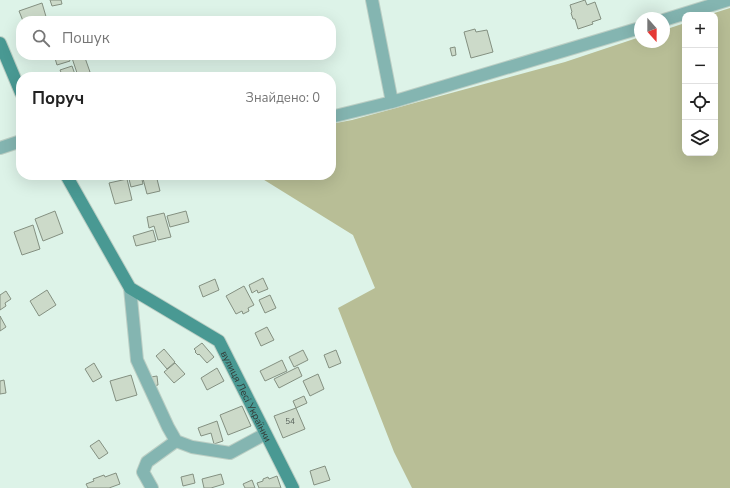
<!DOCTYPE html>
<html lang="uk">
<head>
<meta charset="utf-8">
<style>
	:root { --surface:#fff; --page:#f2f2f2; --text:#222; --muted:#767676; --line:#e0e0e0 }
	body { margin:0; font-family:"Nunito Sans",sans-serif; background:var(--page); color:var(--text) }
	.controls { position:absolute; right:12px; top:12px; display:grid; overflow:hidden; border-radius:8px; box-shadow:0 4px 16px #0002 }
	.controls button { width:36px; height:36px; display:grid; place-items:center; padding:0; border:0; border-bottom:1px solid var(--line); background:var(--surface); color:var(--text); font:20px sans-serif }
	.compass { position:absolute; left:634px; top:12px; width:36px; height:36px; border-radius:50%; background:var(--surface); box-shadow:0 4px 16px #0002; rotate:159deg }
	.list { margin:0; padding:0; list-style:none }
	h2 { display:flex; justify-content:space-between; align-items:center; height:52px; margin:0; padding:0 16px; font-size:17px }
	h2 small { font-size:13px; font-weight:400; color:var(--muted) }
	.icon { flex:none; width:22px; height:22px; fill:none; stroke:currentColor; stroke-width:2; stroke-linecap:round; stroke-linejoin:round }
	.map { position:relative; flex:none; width:730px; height:488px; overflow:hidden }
	.search { position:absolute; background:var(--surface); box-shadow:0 4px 16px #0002; left:16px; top:16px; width:320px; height:44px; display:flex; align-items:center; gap:10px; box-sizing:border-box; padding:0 14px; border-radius:16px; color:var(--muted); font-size:15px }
	.panel { position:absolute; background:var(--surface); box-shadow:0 4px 16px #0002; left:16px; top:72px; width:320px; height:108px; border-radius:16px }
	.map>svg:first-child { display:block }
	.green { fill:#b8be96 }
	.building { fill:#ccdac9; stroke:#849081 }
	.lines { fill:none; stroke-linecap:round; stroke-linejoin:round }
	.street-casing { stroke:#bbcec4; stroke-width:14 }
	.secondary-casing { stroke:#bbcec4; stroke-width:14 }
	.street { stroke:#84b5b1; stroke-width:12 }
	.secondary { stroke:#499993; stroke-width:12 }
	.labels { text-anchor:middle; stroke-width:3; stroke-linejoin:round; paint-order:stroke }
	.number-label { font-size:8px; fill:#58625b }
	.street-label { font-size:10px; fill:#323a36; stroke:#fff }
</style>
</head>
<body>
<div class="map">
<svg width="730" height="488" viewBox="0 0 730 488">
	<rect width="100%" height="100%" fill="#ddf3e8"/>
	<path class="green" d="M730 8V488H412L394 452 338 308 375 288 353 235 261 178 259 175H331V124L352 120 565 62 640 37V42H664V30L685 23V153H715V15H708Z"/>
	<path class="building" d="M50 0H61L62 4 52 6Z
		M585 0 587 5 595 2 601 19 592 22 593 24 578 29 575 19H573L571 13 572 12 570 5Z
		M42 3 47 20 43 21H23L19 11Z
		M475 29 476 32 487 30 493 52 471 58 464 32Z
		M455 47 456 55 452 56 450 48Z
		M54 55H68L70 61 57 65Z
		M71 55H84L90 72 78 76Z
		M72 66 76 77H63L60 70Z
		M128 175H141L143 184 131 187Z
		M142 175H156L160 191 147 194Z
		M127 179 132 200 115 204 109 183Z
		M55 211 63 233 43 241 35 219Z
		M186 211 189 222 170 227 167 216Z
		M164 213 171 237 158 240 154 226 149 228 147 217Z
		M33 225 40 249 22 255 14 232Z
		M153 230 156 241 136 246 133 236Z
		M263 278 268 289 258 293 257 290 252 293 249 285Z
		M215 279 219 290 203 297 199 286Z
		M244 286 254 305 248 308 249 311 243 314 242 311 236 314 226 296Z
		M47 290 56 305 39 316 30 301Z
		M6 291 11 299 5 303 6 306 0 310V295Z
		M270 295 276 308 265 313 259 300Z
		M0 316 6 327 0 331Z
		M267 327 274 340 261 346 255 333Z
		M202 343 214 357 207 363 199 354 198 355 195 352 196 351 194 349Z
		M164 349 175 362 167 369 156 356Z
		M303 350 308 360 294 367 289 357Z
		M336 350 341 363 329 368 324 355Z
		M282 360 287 371 265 381 260 371Z
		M94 363 102 377 93 382 85 369Z
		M175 363 185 374 174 383 164 372Z
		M298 367 302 376 279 388 274 379Z
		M217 368 224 381 207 390 201 378Z
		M318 374 324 389 310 396 303 381Z
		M131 375 137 395 116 401 110 381Z
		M157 376 158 385 153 386 151 377Z
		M4 380 6 393 0 394V381Z
		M304 396 307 403 296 408 293 401Z
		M242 406 251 426 228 435 220 415Z
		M296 408 305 429 283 438 274 416Z
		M217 421 223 441 214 444 211 433 201 436 198 428Z
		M99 440 108 453 99 459 90 446Z
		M325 466 330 480 314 485 310 471Z
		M116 473 120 484 109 488H88L86 484 94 481 93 479 104 475 105 477Z
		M193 474 195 483 183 486 181 477Z
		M221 474 224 484 211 488H204L202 479Z
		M277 476 281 488H259L257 483 263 481V479L268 477 269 479Z
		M252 480 255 488H245L243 484Z"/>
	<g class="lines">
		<g class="street-casing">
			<path id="street" d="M372 0 392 102 640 28
				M664 20 728 0
				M331 117 392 102
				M0 148 21 141
				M130 288 137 360 168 427 176 441 192 447 230 453 265 434
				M152 488 143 472 147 462 176 441"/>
		</g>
		<g class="secondary-casing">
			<g id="secondary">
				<path d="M0 43 21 93"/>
				<path id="s1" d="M66 175 130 288 219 341 293 488"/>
			</g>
		</g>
		<use href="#street" class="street"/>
		<use href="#secondary" class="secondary"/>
	</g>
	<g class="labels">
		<g class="number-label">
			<text x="290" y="424">54</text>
		</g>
		<g class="street-label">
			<text dy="4" stroke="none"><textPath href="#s1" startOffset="295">вулиця Лесі Українки</textPath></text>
		</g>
	</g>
</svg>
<div class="controls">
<button>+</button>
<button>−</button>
<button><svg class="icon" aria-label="locate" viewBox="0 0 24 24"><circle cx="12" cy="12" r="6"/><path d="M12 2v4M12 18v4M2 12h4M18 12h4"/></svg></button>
<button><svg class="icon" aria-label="layers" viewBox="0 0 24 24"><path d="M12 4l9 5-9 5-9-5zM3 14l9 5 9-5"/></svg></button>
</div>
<svg class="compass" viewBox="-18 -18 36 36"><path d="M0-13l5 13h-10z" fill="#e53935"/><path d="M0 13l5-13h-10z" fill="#767676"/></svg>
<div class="search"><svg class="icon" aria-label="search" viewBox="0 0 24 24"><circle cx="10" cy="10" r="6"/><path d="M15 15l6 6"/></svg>Пошук</div>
<section class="panel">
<h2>Поруч<small>Знайдено: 0</small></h2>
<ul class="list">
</ul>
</section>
</div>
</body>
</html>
